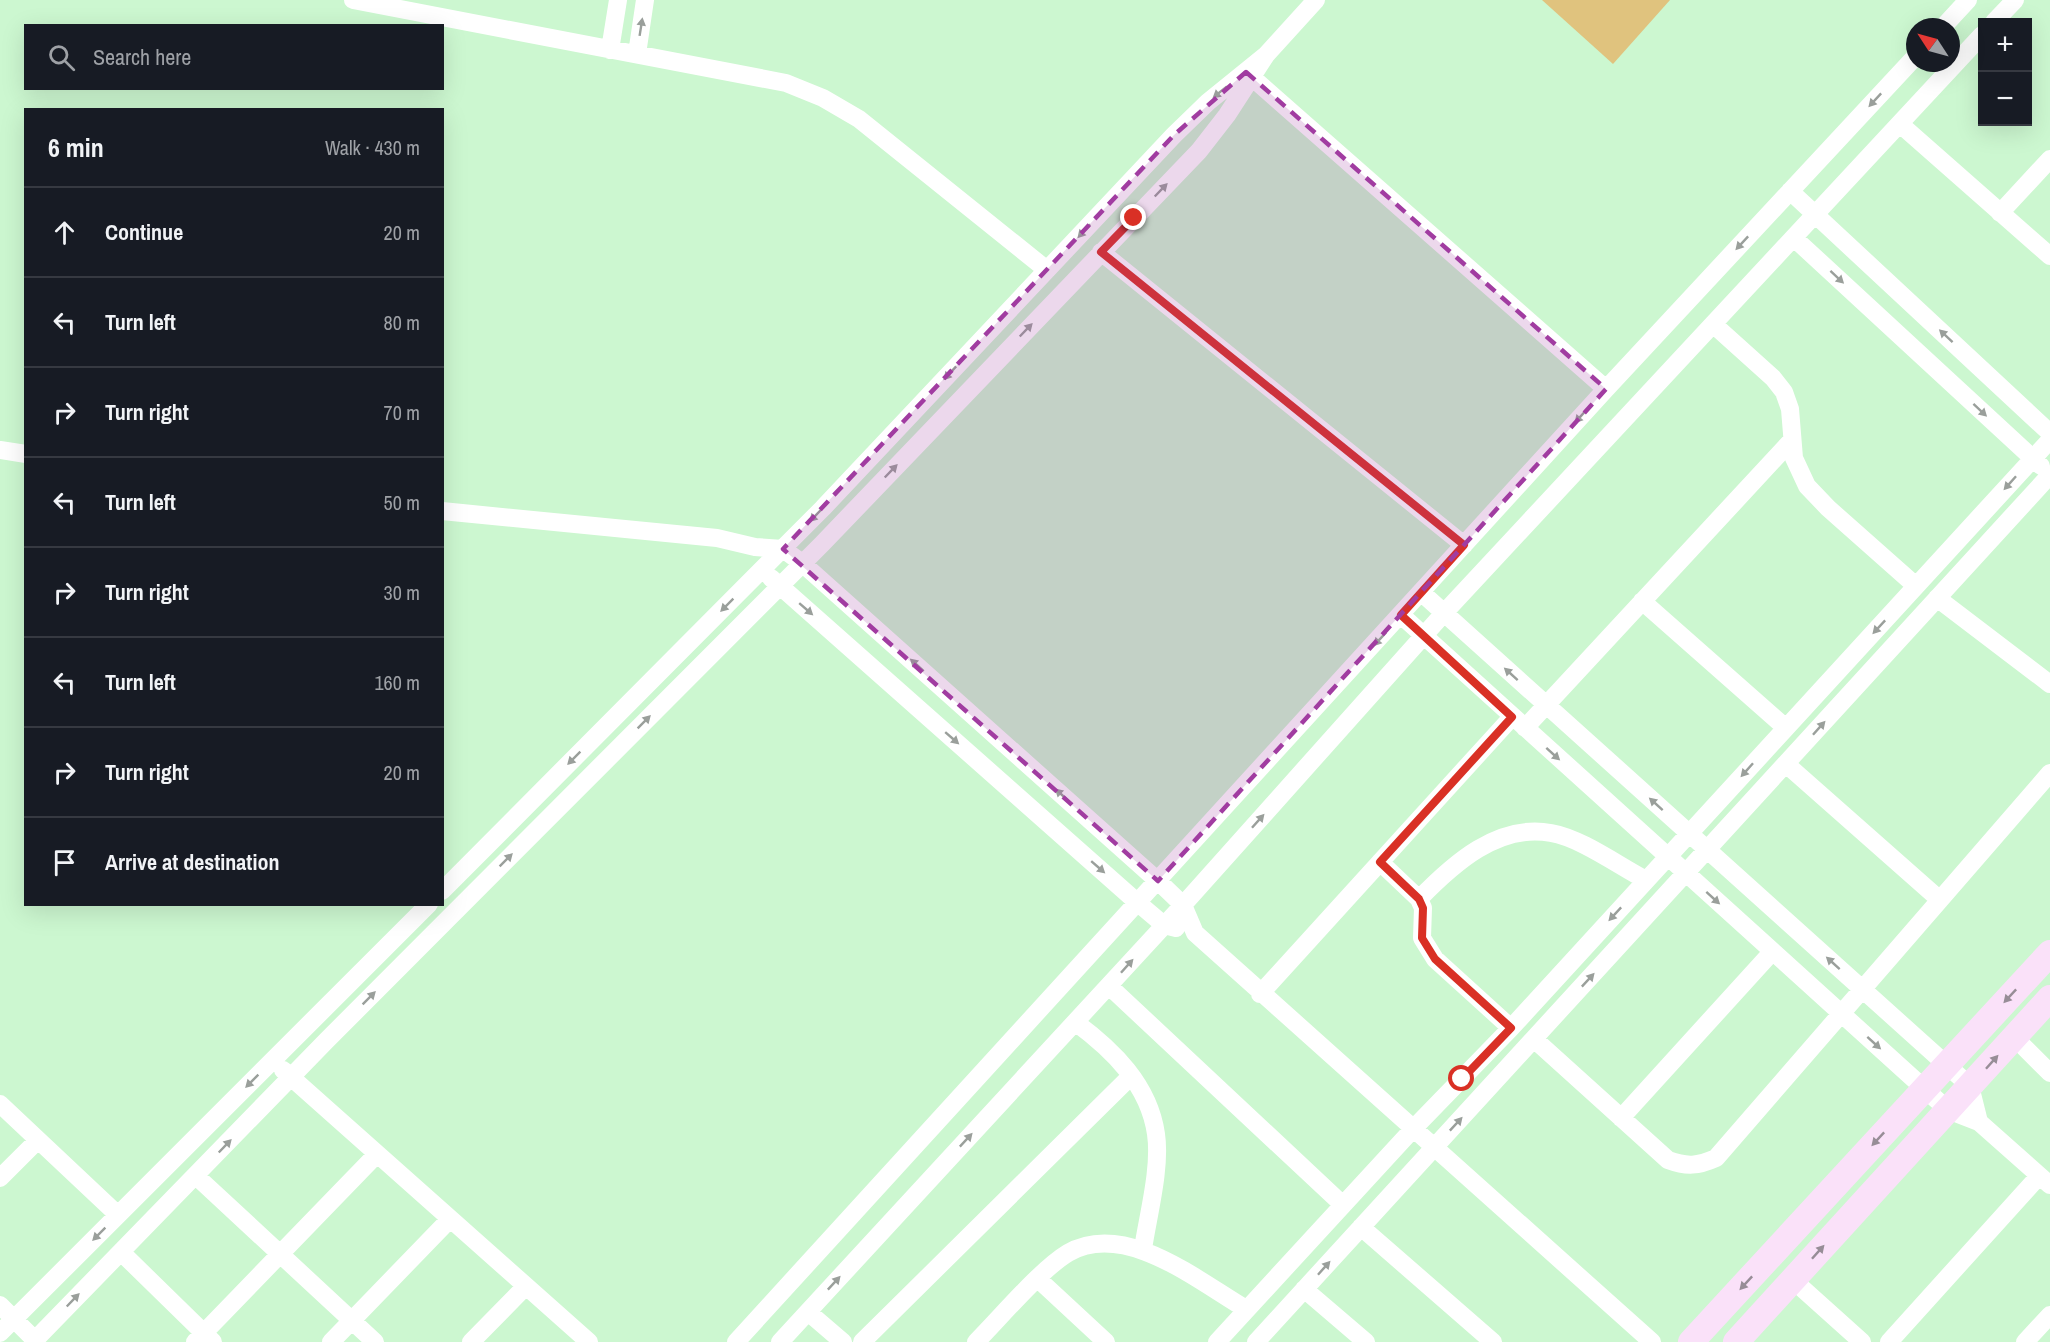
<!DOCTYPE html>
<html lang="en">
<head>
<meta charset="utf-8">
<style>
	:root { --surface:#171b24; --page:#20242c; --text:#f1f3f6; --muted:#9ea1a6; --line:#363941 }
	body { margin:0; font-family:"Archivo Narrow",sans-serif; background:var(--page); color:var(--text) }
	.controls { position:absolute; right:18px; top:18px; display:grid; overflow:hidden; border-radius:0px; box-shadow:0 6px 24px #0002 }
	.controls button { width:54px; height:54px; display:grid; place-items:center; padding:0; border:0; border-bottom:2px solid var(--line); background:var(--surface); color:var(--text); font:30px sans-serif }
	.compass { position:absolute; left:1906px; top:18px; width:54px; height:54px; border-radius:50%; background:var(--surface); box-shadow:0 6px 24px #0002; rotate:306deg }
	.stop { position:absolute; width:18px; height:18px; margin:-14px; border:4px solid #d93025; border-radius:50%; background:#fff }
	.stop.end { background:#d93025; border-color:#fff; box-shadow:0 2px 6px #0008 }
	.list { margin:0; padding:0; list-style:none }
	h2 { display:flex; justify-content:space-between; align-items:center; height:78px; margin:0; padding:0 24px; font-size:26px }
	h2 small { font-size:20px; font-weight:400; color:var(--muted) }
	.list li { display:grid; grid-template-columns:39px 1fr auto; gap:18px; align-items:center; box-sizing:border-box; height:90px; padding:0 24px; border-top:2px solid var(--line) }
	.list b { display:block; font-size:22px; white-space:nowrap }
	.list em { font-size:20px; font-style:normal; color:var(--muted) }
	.icon { flex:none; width:33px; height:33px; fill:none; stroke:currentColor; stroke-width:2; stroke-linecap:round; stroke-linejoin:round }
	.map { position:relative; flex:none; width:2050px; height:1342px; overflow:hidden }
	.search { position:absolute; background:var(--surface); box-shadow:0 6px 24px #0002; left:24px; top:24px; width:420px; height:66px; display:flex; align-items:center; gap:15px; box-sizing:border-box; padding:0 21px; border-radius:0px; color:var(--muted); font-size:22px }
	.panel { position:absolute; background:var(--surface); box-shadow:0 6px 24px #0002; left:24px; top:108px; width:420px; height:798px; border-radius:0px }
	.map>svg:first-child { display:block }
	.green { fill:#e0c37e }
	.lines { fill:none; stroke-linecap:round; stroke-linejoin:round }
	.street { stroke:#fff; stroke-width:18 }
	.secondary { stroke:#fae1f9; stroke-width:26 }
	.oneway { fill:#9a9f9b }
	.oneway2 { fill:#978d97 }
	.route { stroke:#d93025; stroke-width:8 }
	.marked { fill:#a13ca1; fill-opacity:0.2; stroke:#a13ca1; stroke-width:4.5; stroke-dasharray:12 8; stroke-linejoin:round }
</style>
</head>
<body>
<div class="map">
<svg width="2050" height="1342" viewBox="0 0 2050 1342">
	<rect width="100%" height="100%" fill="#ccf7d0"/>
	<path class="green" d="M1542 0H1670L1613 64Z"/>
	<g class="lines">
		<path class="street" d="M353 0 786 83 823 98 859 119 1047 270
			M1994 22 2015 0
			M1943 27 1968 0
			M610 50 618 0
			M637 54 645 0
			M1246 72 1606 389
			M1900 124 2050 256
			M1790 191 2050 433
			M2000 213 2050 159
			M1794 238 2041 466
			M1101 252 1464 545
			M1713 324 1773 378 1784 392 1790 409 1794 458 1807 486 1828 508 1916 586
			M0 450 26 454
			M442 511 717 538 755 547 783 549 802 563 1158 881 1183 905 1195 933 1652 1342
			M771 578 1138 903 1164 925 1176 928
			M1422 593 1970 1086 1979 1122
			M1937 598 2050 684
			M1642 601 1786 728
			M1401 615 1948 1110 1979 1122 2050 1185
			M1525 728 1791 441
			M1786 764 1940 900
			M1380 862 1419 899 1423 908 1422 938 1435 959 1511 1028
			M442 891 823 508 1174 135 1208 102 1266 55 1316 0
			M1419 899C1453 864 1498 823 1551 833 1581 838 1619 866 1646 880
			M1109 986 1343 1205
			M1260 994 1512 717
			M1075 1022C1113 1050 1149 1085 1156 1134 1161 1168 1148 1215 1143 1249
			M2014 1037 2050 1073
			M1534 1039 1668 1160C1687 1167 1698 1166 1716 1158L2050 773
			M283 1070 589 1342
			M0 1104 118 1215
			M1621 1118 1772 952
			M196 1176 375 1342
			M0 1178 38 1140
			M1361 1227 1493 1342
			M121 1252 213 1342
			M1038 1279 1106 1342
			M1793 1280 1862 1342
			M1304 1289 1366 1342
			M0 1305 37 1342
			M808 1312 843 1342
			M0 1333 429 904
			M33 1342 327 1040 822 544 1199 151 1227 115 1266 55
			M195 1342 377 1154
			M331 1342 450 1219
			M471 1342 526 1286
			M736 1342 1606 389 1915 57
			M780 1342 1183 905 1444 613 1982 35
			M862 1342 1131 1076
			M976 1342C1000 1318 1040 1270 1068 1253 1125 1220 1198 1281 1246 1309
			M1217 1342 1413 1129 1511 1028 2050 440
			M1256 1342 2050 475
			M1889 1342 2039 1176
			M2025 1342 2050 1315"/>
		<path class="secondary" d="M1691 1342 2050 953
			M1736 1342 2050 998"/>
	</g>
	<defs><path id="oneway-solid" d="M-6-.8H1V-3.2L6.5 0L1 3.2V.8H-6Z" transform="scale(1.5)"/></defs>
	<g class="oneway">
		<use href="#oneway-solid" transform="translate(641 27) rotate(-81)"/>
		<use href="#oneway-solid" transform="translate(1220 92) rotate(141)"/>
		<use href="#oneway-solid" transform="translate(1875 100) rotate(133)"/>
		<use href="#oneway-solid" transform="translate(1161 190) rotate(-46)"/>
		<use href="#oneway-solid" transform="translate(1084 231) rotate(133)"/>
		<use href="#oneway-solid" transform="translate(1742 243) rotate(133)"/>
		<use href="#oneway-solid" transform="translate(1837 277) rotate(43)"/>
		<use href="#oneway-solid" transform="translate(1026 330) rotate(-46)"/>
		<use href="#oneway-solid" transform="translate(1946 336) rotate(-137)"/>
		<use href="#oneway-solid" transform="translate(950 373) rotate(133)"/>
		<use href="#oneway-solid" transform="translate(1980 410) rotate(43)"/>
		<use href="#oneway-solid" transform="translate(1581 416) rotate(132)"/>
		<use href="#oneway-solid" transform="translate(891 471) rotate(-46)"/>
		<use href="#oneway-solid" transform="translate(2010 483) rotate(132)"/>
		<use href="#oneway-solid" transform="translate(816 515) rotate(134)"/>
		<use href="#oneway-solid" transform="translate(727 605) rotate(135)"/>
		<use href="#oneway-solid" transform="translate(806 609) rotate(41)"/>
		<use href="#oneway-solid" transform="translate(1879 627) rotate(133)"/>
		<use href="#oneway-solid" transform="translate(1380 639) rotate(133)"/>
		<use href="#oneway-solid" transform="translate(917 665) rotate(-138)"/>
		<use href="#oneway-solid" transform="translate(1511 674) rotate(-138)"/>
		<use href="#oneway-solid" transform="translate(644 722) rotate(-45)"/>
		<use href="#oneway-solid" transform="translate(1819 728) rotate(-48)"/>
		<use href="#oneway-solid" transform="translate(952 738) rotate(41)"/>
		<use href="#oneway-solid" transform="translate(1553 754) rotate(42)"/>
		<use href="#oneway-solid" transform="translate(574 758) rotate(135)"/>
		<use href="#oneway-solid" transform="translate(1747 770) rotate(132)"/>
		<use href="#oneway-solid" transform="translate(1062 795) rotate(-138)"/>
		<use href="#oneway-solid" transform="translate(1656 804) rotate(-138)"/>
		<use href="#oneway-solid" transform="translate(1258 821) rotate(-48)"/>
		<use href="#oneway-solid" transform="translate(506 860) rotate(-45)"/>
		<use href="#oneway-solid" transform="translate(1098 867) rotate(41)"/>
		<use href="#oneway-solid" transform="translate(1713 898) rotate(42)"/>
		<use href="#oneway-solid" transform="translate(1615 914) rotate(133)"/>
		<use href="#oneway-solid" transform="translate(1833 963) rotate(-138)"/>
		<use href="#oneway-solid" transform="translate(1127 966) rotate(-48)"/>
		<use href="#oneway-solid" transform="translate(1588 980) rotate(-47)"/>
		<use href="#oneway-solid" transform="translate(369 998) rotate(-45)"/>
		<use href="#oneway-solid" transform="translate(1874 1043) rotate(42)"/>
		<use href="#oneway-solid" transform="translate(252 1081) rotate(135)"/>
		<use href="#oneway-solid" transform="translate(1456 1124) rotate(-47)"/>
		<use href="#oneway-solid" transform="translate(966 1140) rotate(-47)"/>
		<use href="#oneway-solid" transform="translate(225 1146) rotate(-46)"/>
		<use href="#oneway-solid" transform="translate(99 1234) rotate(135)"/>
		<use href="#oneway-solid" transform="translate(1324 1268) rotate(-48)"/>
		<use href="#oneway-solid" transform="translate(834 1283) rotate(-47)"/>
		<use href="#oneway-solid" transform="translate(73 1300) rotate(-46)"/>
	</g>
	<g class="oneway2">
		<use href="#oneway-solid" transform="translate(2010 996) rotate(133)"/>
		<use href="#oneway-solid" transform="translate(1992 1062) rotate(-48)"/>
		<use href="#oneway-solid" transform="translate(1878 1139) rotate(133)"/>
		<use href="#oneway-solid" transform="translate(1818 1252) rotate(-48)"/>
		<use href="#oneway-solid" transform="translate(1746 1283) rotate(133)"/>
	</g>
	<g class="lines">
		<path class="route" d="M1134 218 1101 252 1464 545 1401 615 1512 717 1380 862 1419 899 1423 908 1422 938 1435 959 1511 1028 1462 1079"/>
	</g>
	<path class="marked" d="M1246 72 1606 389 1158 881 783 549 1174 135Z"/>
</svg>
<div class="controls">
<button>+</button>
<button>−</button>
</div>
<svg class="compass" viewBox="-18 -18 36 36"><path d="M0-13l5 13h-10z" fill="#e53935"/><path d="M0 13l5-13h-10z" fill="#9ea1a6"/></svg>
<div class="stop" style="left:1462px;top:1079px"></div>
<div class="stop end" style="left:1134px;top:218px"></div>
<div class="search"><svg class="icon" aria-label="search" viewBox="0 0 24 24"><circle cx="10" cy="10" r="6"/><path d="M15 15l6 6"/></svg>Search here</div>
<section class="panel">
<h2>6 min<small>Walk · 430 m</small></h2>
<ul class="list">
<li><svg class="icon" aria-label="ahead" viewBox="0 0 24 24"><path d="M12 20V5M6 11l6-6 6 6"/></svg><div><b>Continue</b></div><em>20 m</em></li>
<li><svg class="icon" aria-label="left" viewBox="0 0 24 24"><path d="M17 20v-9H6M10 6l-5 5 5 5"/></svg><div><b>Turn left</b></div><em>80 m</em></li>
<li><svg class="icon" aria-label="right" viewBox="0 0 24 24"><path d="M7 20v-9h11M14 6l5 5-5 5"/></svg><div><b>Turn right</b></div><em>70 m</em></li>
<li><svg class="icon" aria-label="left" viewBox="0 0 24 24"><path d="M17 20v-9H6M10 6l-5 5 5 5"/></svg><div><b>Turn left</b></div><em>50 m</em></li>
<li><svg class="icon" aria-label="right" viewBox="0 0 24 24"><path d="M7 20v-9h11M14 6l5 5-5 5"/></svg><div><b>Turn right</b></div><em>30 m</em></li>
<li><svg class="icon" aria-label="left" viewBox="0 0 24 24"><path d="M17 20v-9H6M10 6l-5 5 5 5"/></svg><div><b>Turn left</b></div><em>160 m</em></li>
<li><svg class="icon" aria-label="right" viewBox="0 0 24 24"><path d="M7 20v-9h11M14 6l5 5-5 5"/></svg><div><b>Turn right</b></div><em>20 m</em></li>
<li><svg class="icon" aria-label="arrive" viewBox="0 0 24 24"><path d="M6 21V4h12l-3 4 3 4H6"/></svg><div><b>Arrive at destination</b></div></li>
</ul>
</section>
</div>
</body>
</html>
